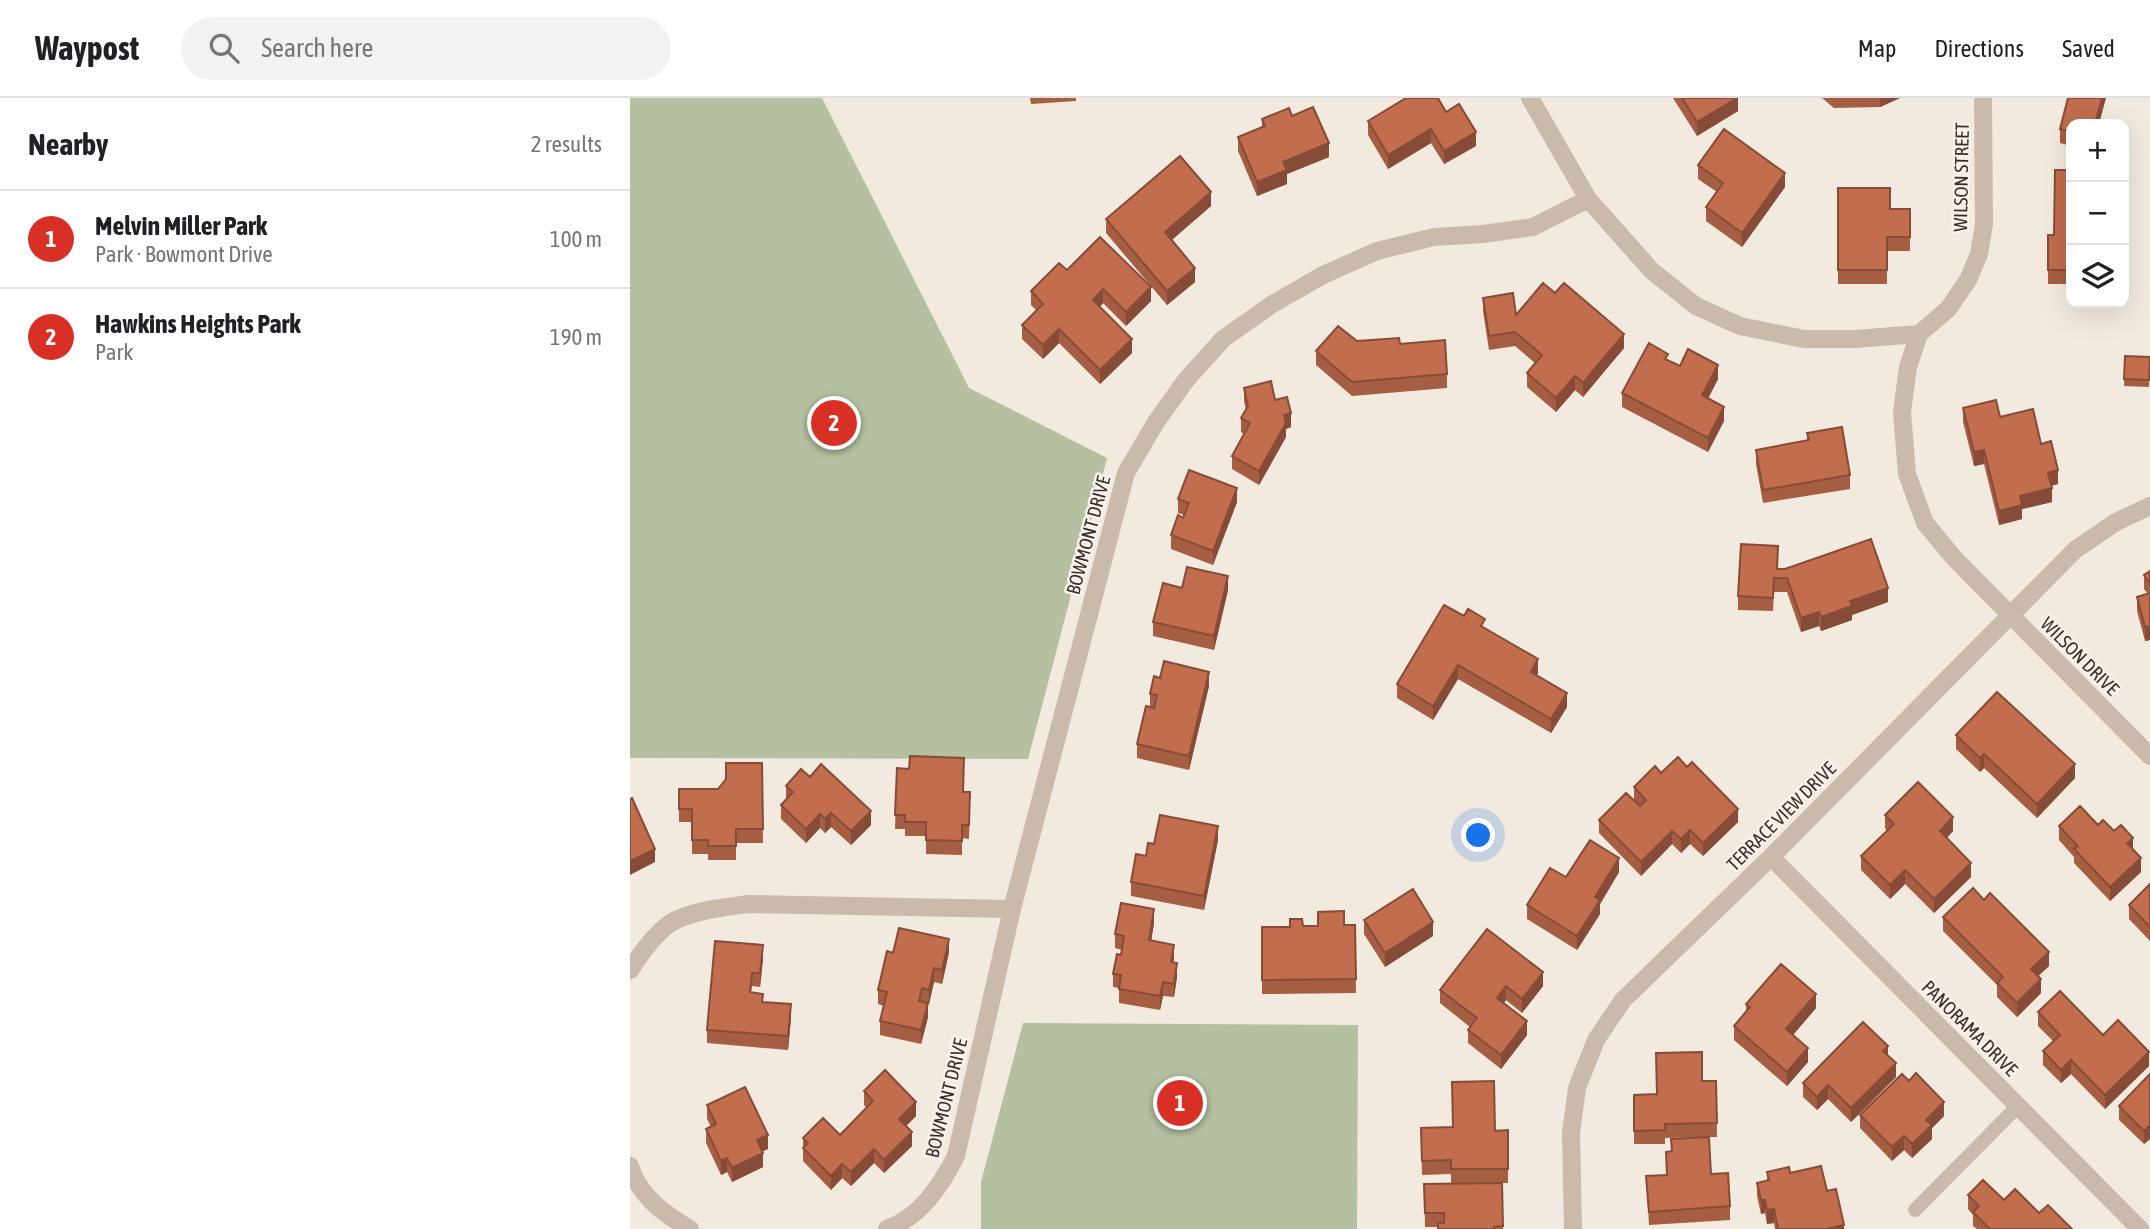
<!DOCTYPE html>
<html lang="en">
<head>
<meta charset="utf-8">
<style>
	:root { --surface:#fff; --page:#f2f2f2; --text:#202124; --muted:#757577; --line:#e0e0e0; --accent:#d93025 }
	body { margin:0; font-family:"Asap Condensed",sans-serif; background:var(--page); color:var(--text) }
	.controls { position:absolute; right:21px; top:21px; display:grid; overflow:hidden; border-radius:14px; box-shadow:0 7px 28px #0002 }
	.controls button { width:63px; height:63px; display:grid; place-items:center; padding:0; border:0; border-bottom:2px solid var(--line); background:var(--surface); color:var(--text); font:35px sans-serif }
	.you { position:absolute; left:849px; top:738px; width:24px; height:24px; margin:-18px; border:5px solid #fff; border-radius:50%; background:#1a73e8; box-shadow:0 0 0 10px #1a73e833 }
	.badge { display:grid; place-items:center; width:46px; height:46px; border-radius:50%; background:var(--accent); color:#fff; font-size:23px; font-weight:700 }
	.pin { position:absolute; translate:-50% -50%; border:4px solid #fff; box-shadow:0 2px 7px #0006 }
	.list { margin:0; padding:0; list-style:none }
	h2 { display:flex; justify-content:space-between; align-items:center; height:91px; margin:0; padding:0 28px; font-size:30px }
	h2 small { font-size:23px; font-weight:400; color:var(--muted) }
	.list li { display:grid; grid-template-columns:46px 1fr auto; gap:21px; align-items:center; box-sizing:border-box; height:98px; padding:0 28px; border-top:2px solid var(--line) }
	.list b { display:block; font-size:26px; white-space:nowrap }
	.list p { margin:0; font-size:23px; white-space:nowrap; color:var(--muted) }
	.list em { font-size:23px; font-style:normal; color:var(--muted) }
	.icon { flex:none; width:38px; height:38px; fill:none; stroke:currentColor; stroke-width:2; stroke-linecap:round; stroke-linejoin:round }
	.map { position:relative; flex:none; width:1520px; height:1131px; overflow:hidden }
	header { display:flex; align-items:center; gap:42px; box-sizing:border-box; height:98px; padding:0 35px; background:var(--surface); border-bottom:2px solid var(--line) }
	header strong { font-size:33px }
	nav { display:flex; gap:38px; margin-inline-start:auto; font-size:24px }
	.search { width:490px; height:63px; background:var(--page); display:flex; align-items:center; gap:18px; box-sizing:border-box; padding:0 24px; border-radius:38px; color:var(--muted); font-size:26px }
	main { display:flex }
	aside { flex:1; background:var(--surface) }
	.map>svg:first-child { display:block }
	.green { fill:#b4c09f }
	.lines { fill:none; stroke-linecap:round; stroke-linejoin:round }
	.lane { stroke:#cabaab; stroke-width:14 }
	.street { stroke:#cabaab; stroke-width:18 }
	.wall { fill:#a65e43 }
	.shaded-wall { fill:#874c37 }
	.building { fill:#c16d4e; stroke:#874c37; stroke-width:2 }
	.labels { text-anchor:middle; stroke-width:5; stroke-linejoin:round; paint-order:stroke }
	.street-label { font-size:19px; fill:#382f2a; stroke:#f9f3eb }
</style>
</head>
<body>
<header>
<strong>Waypost</strong>
<div class="search"><svg class="icon" aria-label="search" viewBox="0 0 24 24"><circle cx="10" cy="10" r="6"/><path d="M15 15l6 6"/></svg>Search here</div>
<nav><a>Map</a><a>Directions</a><a>Saved</a></nav>
</header>
<main>
<aside>
<h2>Nearby<small>2 results</small></h2>
<ul class="list">
<li><span class="badge">1</span><div><b>Melvin Miller Park</b><p>Park · Bowmont Drive</p></div><em>100 m</em></li>
<li><span class="badge">2</span><div><b>Hawkins Heights Park</b><p>Park</p></div><em>190 m</em></li>
</ul>
</aside>
<div class="map">
<svg width="1520" height="1131" viewBox="0 0 1520 1131">
	<rect width="100%" height="100%" fill="#f2e9df"/>
	<path class="green" d="M0 0H192L339 290 477 360 398 661 0 660Z
		M393 925 728 927 727 1131H351V1084Z"/>
	<g class="lines">
		<path class="lane" d="M1285 1112 1388 1008"/>
		<path class="street" d="M900 0 958 101 1022 173 1066 208 1110 228 1174 241H1225L1289 236
			M1353 0 1354 126 1349 156 1338 182 1318 211 1289 236 1278 269 1272 314 1277 376 1295 425 1324 460 1520 658
			M1141 759 1510 1131
			M0 872C11 855 23 838 39 826 58 813 95 809 118 806L382 811
			M0 1068C9 1098 34 1116 60 1131
			M257 1131C290 1119 310 1089 326 1058L382 811 496 375 526 324 556 282 593 241 641 207 693 177 747 153 804 139 853 136 903 129 958 101
			M943 1131 941 1035 947 990 966 942 993 902 1141 759 1445 452 1486 424 1520 408"/>
	</g>
	<path class="wall" d="M400 0H446V3L401 6Z
		M1043 0H1108V13L1067 38Z
		M1192 0H1270L1250 9 1204 10Z
		M816 14 846 48 814 66 801 45 758 71 738 37V23Z
		M662 18 699 59 657 76V86L627 98 608 53V39L632 29V21Z
		M1441 26V48L1430 45V31Z
		M1068 67 1155 89 1112 149 1076 123V109L1087 94 1068 81Z
		M1441 72V186H1418V137H1424Z
		M1208 90 1260 111H1280V153H1257V186H1208Z
		M581 108 541 142 565 184 537 207 476 135V121Z
		M437 172 521 203 496 228 473 205 470 209 502 255 470 286 429 245 413 261 392 241V227L406 212 401 207V193Z
		M853 200 886 217 994 250 953 299 945 292 926 314 897 289V275L905 265 885 248 859 252 853 213Z
		M727 243 817 276V290L722 298 686 267V253Z
		M1495 258 1520 259 1519 289 1494 288Z
		M1038 262 1050 268 1088 281 1078 301 1094 323 1078 354 992 309V295Z
		M614 290 645 302 661 329 656 331V339L629 387 602 371V358L614 336 611 334V320L616 312 614 303Z
		M1333 310 1370 319 1411 346 1428 386 1421 388 1422 404 1392 411V421L1369 427 1354 366 1344 368 1333 324Z
		M1177 335 1220 377V391L1133 405 1126 366V352L1177 343Z
		M548 401 607 404 583 467 541 451V437L554 417 548 415Z
		M1148 471 1258 504 1222 517V522L1191 533 1189 528 1171 534 1157 494H1144L1143 513 1108 512V498Z
		M1520 473V542L1515 543 1507 513V499L1518 496 1514 491V477Z
		M552 490 598 492 584 552 523 538V524Z
		M855 530 908 575 907 577 937 609 921 635 828 581 803 622 767 600V586Z
		M530 580 579 588 559 672 507 660V646L520 609V596Z
		M1326 637 1445 680 1407 720 1354 670 1350 674 1326 651Z
		M132 665 133 745H106V762H78V756H62V724H49V691H88Z
		M267 670 333 694 340 708 339 741 332 740V757L296 756V738H275V731H265Z
		M1031 675 1108 724 1073 758 1060 746 1051 755 1042 746 1011 778 969 735V722L1004 702V689Z
		M180 679 241 727 221 747 201 729 195 735 190 730 176 745 151 721V707L156 702V688Z
		M1255 717 1323 733 1317 740 1341 779 1304 815 1275 786 1260 801 1231 772V758L1257 733 1255 730Z
		M1468 727 1511 774 1480 803 1444 765V759L1429 742V728Z
		M588 742 574 812 501 798V784L524 746Z
		M989 774 970 806V816L947 852 897 821V807L936 779Z
		M1520 786V843L1499 821V807Z
		M1313 819 1419 868 1408 878 1411 895 1387 919 1367 899V887L1313 833Z
		M734 822 803 838 755 869 734 836Z
		M524 825 521 843 544 861 543 864 547 879 544 899 533 898 530 912 489 905V890L483 889V876L492 852 485 850V836Z
		M725 827 726 895 632 896V829Z
		M857 831 913 888 892 915 876 902 873 905 897 937 871 971 838 945V932L840 929 810 905V892Z
		M319 854 312 886 304 884 299 906H298V919L291 946 250 937V923L254 908 248 906V892L263 855Z
		M133 861 130 889 122 888 121 894 133 904 161 920 158 952 77 945V932Z
		M1116 906 1186 910 1163 937 1178 964 1157 988 1104 942V928L1116 914Z
		M1408 914 1473 937 1519 968 1475 1011 1441 976 1431 985 1413 967V953L1423 943 1408 928Z
		M1258 958 1266 979 1221 1024 1198 1001 1187 1012 1173 999V985Z
		M1520 976V1041L1514 1046 1489 1022V1008Z
		M1072 983H1086L1087 1039H1079L1081 1076 1100 1108V1122L1019 1127 1016 1078 1037 1077 1036 1054 1041 1053V1041L1070 1039 1035 1040V1046H1004V997L1026 996Z
		M234 993 286 1018 276 1028 282 1048 254 1075 244 1065 221 1088 212 1080 201 1092 173 1063V1040L210 1037 237 1010 234 1007Z
		M77 1007 138 1051 132 1053 133 1069 102 1084 97 1074 91 1077 76 1045V1031L81 1029 77 1021Z
		M1230 1017 1314 1018 1302 1030V1041L1282 1060 1274 1052 1262 1063 1230 1030Z
		M791 1030 878 1032V1085H872L873 1131H808V1129H795L794 1086 821 1085V1076L792 1077Z
		M1137 1074 1160 1075 1197 1093 1214 1131H1145L1144 1125 1137 1126 1135 1115 1131 1116 1127 1098V1085L1137 1083Z
		M1338 1097 1374 1102 1409 1115 1442 1131H1347L1343 1128V1117L1338 1111Z"/>
	<path class="shaded-wall" d="M1107 0H1108V13L1067 38V24Z
		M1250 0H1270L1250 9Z
		M1472 0H1476L1469 26H1465Z
		M801 31V45L758 71V57Z
		M846 34V48L814 66V53Z
		M699 45V59L657 76V86L627 98V84L653 64Z
		M1155 75V89L1112 149V135Z
		M581 94V108L535 148V134Z
		M565 170V184L537 207V193Z
		M521 189V203L496 228V214Z
		M473 191V205L463 216V202Z
		M429 231V245L413 261V247Z
		M994 236V250L953 299V285Z
		M502 241V255L470 286V272Z
		M1088 267V281L1072 311V297Z
		M945 278V292L926 314V300Z
		M1094 309V323L1078 354V340Z
		M661 315V329L656 331V339L629 387V373L654 317Z
		M1354 352V366L1344 368V354Z
		M1428 372V386L1418 388V375Z
		M607 390V404L583 467V453Z
		M1422 390V404L1392 411V421L1369 427V413L1390 398Z
		M598 478V492L584 552V538Z
		M1258 490V504L1222 517V522L1191 533V519L1220 503Z
		M1189 514V528L1171 534V520Z
		M1520 528V542L1515 543V529Z
		M908 561V575L901 587V574Z
		M828 567V581L803 622V608Z
		M579 574V588L559 672V658Z
		M937 595V609L921 635V621Z
		M1354 656V670L1350 674V660Z
		M1445 666V680L1407 720V706Z
		M1108 711V724L1073 758V745Z
		M241 713V727L221 747V733Z
		M201 715V729L195 735V721Z
		M190 716V730L176 745V731Z
		M1323 719V733L1310 746V733Z
		M588 728V742L574 812V798Z
		M1060 732V746L1051 755V741Z
		M1042 733V746L1011 778V764Z
		M1503 740V754L1497 745Z
		M25 751V764L0 777V763Z
		M989 760V774L970 806V816L947 852V838L965 799Z
		M1511 760V774L1480 803V789Z
		M1341 765V779L1304 815V801Z
		M1275 772V786L1260 801V787Z
		M524 811V825L519 856V842Z
		M803 824V838L755 869V855Z
		M319 841V854L312 886V872Z
		M133 847V861L130 889V875Z
		M544 847V861L541 877V864Z
		M1419 854V868L1401 885V871Z
		M547 865V879L544 899V886Z
		M304 870V884L299 906V892Z
		M913 874V888L892 915V901Z
		M1411 881V895L1387 919V905Z
		M533 884V898L530 912V898Z
		M876 888V902L867 914V900Z
		M1186 896V910L1156 945V931Z
		M298 905V919L291 946V932Z
		M161 906V920L158 952V938Z
		M897 923V937L871 971V957Z
		M1258 948V962L1253 953Z
		M1178 950V964L1157 988V974Z
		M1519 954V968L1475 1011V997Z
		M1441 962V976L1431 985V972Z
		M1266 965V979L1221 1024V1010Z
		M1198 987V1001L1187 1012V999Z
		M286 1004V1018L269 1035V1021Z
		M1314 1004V1018L1302 1030V1041L1282 1060V1046L1296 1022Z
		M1520 1027V1041L1514 1046V1033Z
		M282 1034V1048L254 1075V1062Z
		M138 1037V1051L127 1056V1042Z
		M1274 1038V1052L1262 1063V1049Z
		M244 1051V1065L221 1088V1074Z
		M133 1055V1069L102 1084V1070Z
		M97 1060V1074L91 1077V1063Z
		M212 1066V1080L201 1092V1078Z
		M1131 1102H1135V1115L1131 1116Z
		M1144 1111V1125L1137 1126V1112Z
		M1214 1127V1131H1196Z"/>
	<path class="building" d="M776 0H808L816 14 829 6 846 34 814 53 801 31 758 57 738 23Z
		M1052 0H1107L1067 24Z
		M1438 0H1472L1465 26H1441V34L1430 31Z
		M683 9 699 45 653 64 657 72 627 84 608 39 635 28 632 21 659 10 662 18Z
		M1094 31 1155 75 1112 135 1076 109 1093 85 1068 67Z
		M550 58 581 94 535 134 565 170 537 193 476 121Z
		M1425 72H1441V172H1418V137H1424Z
		M1208 90H1260V111H1280V139H1257V172H1208Z
		M470 139 521 189 496 214 473 191 463 202 502 241 470 272 429 231 413 247 392 227 413 206 401 193 429 165 437 172Z
		M913 185 925 195 934 185 994 236 953 285 945 278 926 300 897 275 912 257 885 234 859 238 853 200 883 195 886 217Z
		M708 228 727 243 769 240 770 246 815 242 817 276 722 284 686 253Z
		M1019 245 1038 256 1035 261 1050 268 1058 251 1088 267 1072 297 1094 309 1078 340 992 295Z
		M1495 258 1520 259 1519 282 1494 281Z
		M641 283 645 302 657 299 661 315 654 317 656 325 629 373 602 358 620 325 611 320 618 308 614 290Z
		M1366 302 1370 319 1403 311 1411 346 1421 343 1428 372 1418 375 1422 390 1390 398 1392 407 1369 413 1354 352 1344 354 1333 310Z
		M1212 329 1220 377 1133 392 1126 352 1179 342 1177 335Z
		M559 372 607 390 583 453 541 437 548 417 553 420 559 405 548 401Z
		M1241 441 1258 490 1220 503 1222 508 1191 519 1189 514 1171 520 1157 480H1144L1143 500 1108 498 1111 446 1148 448 1147 471H1155Z
		M557 469 598 478 584 538 523 524 533 485 552 490Z
		M1520 473V486L1514 477Z
		M1520 495V528L1515 529 1507 499Z
		M814 507 834 518 838 511 855 521 851 528 908 561 901 574 937 595 921 621 828 567 803 608 767 586Z
		M534 563 579 574 559 658 507 646 516 608 524 610 527 597 520 596 524 578 530 580Z
		M1367 594 1445 666 1407 706 1354 656 1350 660 1326 637Z
		M280 658 334 660 333 694H340L339 727H332V743L296 742V724H275V717H265L267 670 279 671Z
		M1048 659 1057 669 1062 664 1108 711 1073 745 1060 732 1051 741 1042 733 1011 764 969 722 996 695 1010 708 1016 702 1004 689 1025 668 1031 675Z
		M96 665H132L133 731H106V748H78V742H62V711H49V691H88L96 681Z
		M191 666 241 713 221 733 201 715 195 721 190 716 176 731 151 707 163 694 156 688 171 671 180 679Z
		M1288 684 1323 719 1310 733 1341 765 1304 801 1275 772 1260 787 1231 758 1264 726 1255 717Z
		M2 700 25 751 0 763V701Z
		M1450 708 1468 727 1473 722 1484 733 1491 727 1503 740 1497 745 1511 760 1480 789 1444 751 1448 748 1429 728Z
		M530 717 588 728 574 798 501 784 506 756 516 758 518 745 524 746Z
		M960 742 989 760 965 799 970 802 947 838 897 807 920 770 936 779Z
		M1520 786V829L1499 807Z
		M1343 790 1354 802 1360 795 1419 854 1401 871 1411 881 1387 905 1367 885 1373 879 1313 819Z
		M783 791 803 824 755 855 734 822Z
		M491 805 524 811 519 842 544 847 541 864 547 865 544 886 533 884 530 898 489 891 491 877 483 876 487 856 491 857 494 838 485 836Z
		M714 813V827H725L726 881 632 882V829H660V821H672L673 828H688V814Z
		M269 830 319 841 312 872 304 870 299 892 292 890 289 903 298 905 291 932 250 923 257 894 248 892 257 853 263 855Z
		M857 831 913 874 892 901 876 888 867 900 897 923 871 957 838 932 847 920 810 892Z
		M85 843 133 847 130 875H122L120 894 133 896 132 904 161 906 158 938 77 932Z
		M1151 866 1186 896 1156 931 1178 950 1157 974 1104 928 1120 909 1116 906Z
		M1430 893 1473 937 1488 922 1519 954 1475 997 1441 962 1431 972 1413 953 1430 937 1408 914Z
		M1233 924 1258 948 1253 953 1266 965 1221 1010 1198 987 1187 999 1173 985Z
		M1072 954V983H1086L1087 1025 1035 1026V1032L1004 1033V997L1027 996 1026 955Z
		M255 972 286 1004 269 1021 282 1034 254 1062 244 1051 221 1074 212 1066 201 1078 173 1050 178 1045 173 1040 193 1020 210 1037 243 1003 234 993Z
		M1286 975 1314 1004 1296 1022 1302 1027 1282 1046 1274 1038 1262 1049 1230 1017 1272 976 1279 983Z
		M1520 976V1027L1514 1033 1489 1008Z
		M864 983 865 1033 878 1032V1071H821V1062L792 1063 791 1030 823 1029 822 984Z
		M115 989 138 1037 127 1042 133 1055 102 1070 97 1060 91 1063 76 1031 86 1026 77 1007Z
		M1079 1039 1081 1076 1098 1075 1100 1108 1019 1114 1016 1078 1037 1077 1036 1054 1042 1053 1041 1041Z
		M1191 1068 1197 1093 1206 1091 1214 1127 1196 1131H1148L1144 1111 1137 1112 1135 1102H1131L1127 1085 1139 1082 1137 1074 1159 1069 1160 1075Z
		M1353 1082 1374 1102 1385 1091 1409 1115 1418 1107 1442 1131H1360L1343 1114 1349 1108 1338 1097Z
		M872 1085 873 1128 864 1129V1131H808V1125H814V1115H795L794 1086Z"/>
	<g class="labels">
		<g class="street-label">
			<text transform="translate(1331 79) rotate(-89)" y="7">WILSON STREET</text>
			<text transform="translate(458 437) rotate(-75)" y="7">BOWMONT DRIVE</text>
			<text transform="translate(1450 558) rotate(45)" y="7">WILSON DRIVE</text>
			<text transform="translate(1151 718) rotate(-45)" y="7">TERRACE VIEW DRIVE</text>
			<text transform="translate(1340 930) rotate(45)" y="7">PANORAMA DRIVE</text>
			<text transform="translate(316 1000) rotate(-76)" y="7">BOWMONT DRIVE</text>
		</g>
	</g>
</svg>
<div class="controls">
<button>+</button>
<button>−</button>
<button><svg class="icon" aria-label="layers" viewBox="0 0 24 24"><path d="M12 4l9 5-9 5-9-5zM3 14l9 5 9-5"/></svg></button>
</div>
<div class="you"></div>
<div class="pin badge" style="left:550px;top:1005px">1</div>
<div class="pin badge" style="left:204px;top:325px">2</div>
</div>
</main>
</body>
</html>
